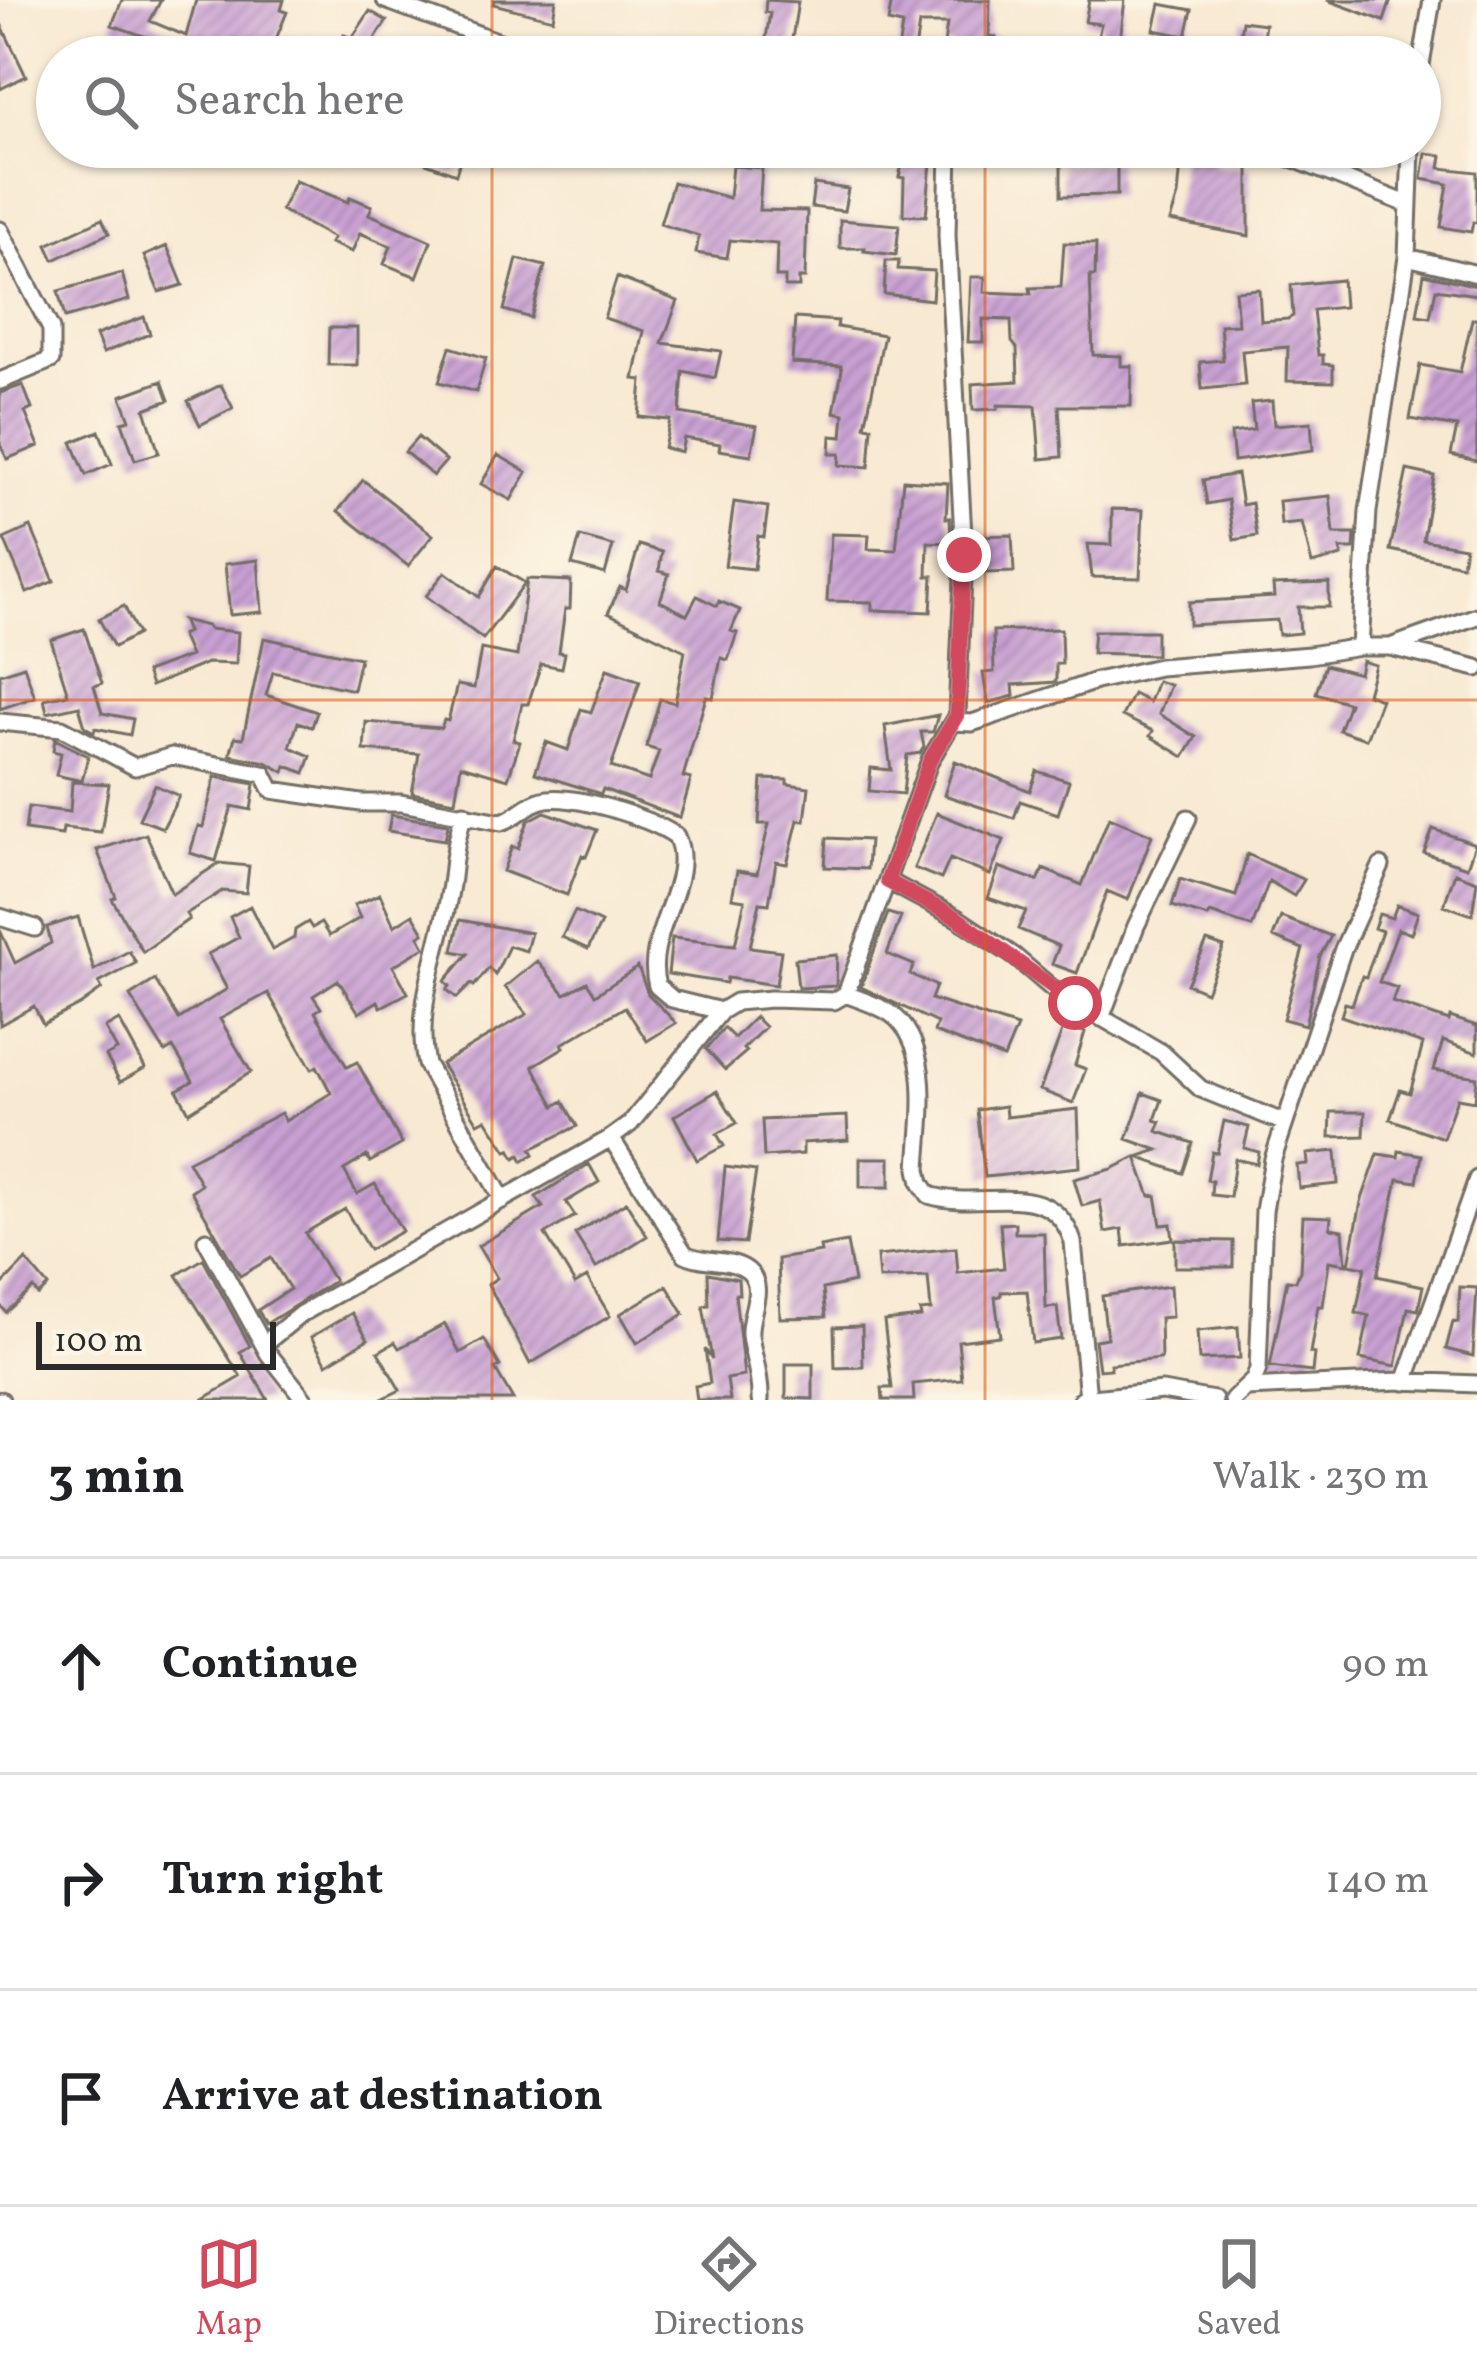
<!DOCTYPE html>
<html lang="en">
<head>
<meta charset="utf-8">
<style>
	:root { --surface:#fff; --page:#f2f2f2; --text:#202124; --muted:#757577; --line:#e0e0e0; --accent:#d1495b }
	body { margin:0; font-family:Vollkorn,serif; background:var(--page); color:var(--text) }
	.scale { position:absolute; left:36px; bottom:30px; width:240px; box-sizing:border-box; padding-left:12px; border:6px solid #2b2b2b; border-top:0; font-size:33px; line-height:42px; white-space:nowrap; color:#2b2b2b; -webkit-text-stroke:9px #fcf5e5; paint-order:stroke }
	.stop { position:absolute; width:36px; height:36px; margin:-27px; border:9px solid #d1495b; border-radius:50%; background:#fff }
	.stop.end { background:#d1495b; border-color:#fff; box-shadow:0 3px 12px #0008 }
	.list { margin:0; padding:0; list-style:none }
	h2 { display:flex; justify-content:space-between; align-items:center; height:156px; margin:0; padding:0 48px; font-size:51px }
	h2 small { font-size:39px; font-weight:400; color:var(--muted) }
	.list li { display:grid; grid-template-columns:78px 1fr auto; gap:36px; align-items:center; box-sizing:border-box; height:216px; padding:0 48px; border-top:3px solid var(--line) }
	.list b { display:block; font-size:45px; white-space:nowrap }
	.list em { font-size:39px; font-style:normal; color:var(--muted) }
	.icon { flex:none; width:66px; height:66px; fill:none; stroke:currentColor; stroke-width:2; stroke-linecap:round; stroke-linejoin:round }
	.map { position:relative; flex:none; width:1477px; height:1400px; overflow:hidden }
	.search { position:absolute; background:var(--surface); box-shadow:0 3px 9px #0004; left:36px; right:36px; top:36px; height:132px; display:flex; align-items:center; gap:30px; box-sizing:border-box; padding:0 42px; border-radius:66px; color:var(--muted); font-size:45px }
	.sheet { height:804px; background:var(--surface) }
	nav { display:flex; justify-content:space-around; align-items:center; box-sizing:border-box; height:168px; border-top:3px solid var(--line); background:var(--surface); font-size:33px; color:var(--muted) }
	nav a { display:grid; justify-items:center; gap:6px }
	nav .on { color:var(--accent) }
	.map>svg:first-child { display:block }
	.building { fill:url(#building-hatch) }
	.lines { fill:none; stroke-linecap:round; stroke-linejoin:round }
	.street-casing { stroke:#736e65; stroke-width:21 }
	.street { stroke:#fff; stroke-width:15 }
	.route { stroke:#d1495b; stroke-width:15 }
	.grid { fill:none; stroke:#df570e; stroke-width:3; stroke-opacity:0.55 }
</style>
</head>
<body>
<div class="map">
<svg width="1477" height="1400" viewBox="0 0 1477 1400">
	<defs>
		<pattern id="building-hatch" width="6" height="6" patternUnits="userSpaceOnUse" patternTransform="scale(3)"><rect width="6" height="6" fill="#c9a0d3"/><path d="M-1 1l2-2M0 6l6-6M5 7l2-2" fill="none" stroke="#a383ab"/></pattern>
	</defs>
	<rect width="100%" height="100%" fill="#fcf5e5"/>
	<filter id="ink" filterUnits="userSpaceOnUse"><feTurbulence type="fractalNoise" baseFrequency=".00833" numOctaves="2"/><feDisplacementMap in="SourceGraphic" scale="24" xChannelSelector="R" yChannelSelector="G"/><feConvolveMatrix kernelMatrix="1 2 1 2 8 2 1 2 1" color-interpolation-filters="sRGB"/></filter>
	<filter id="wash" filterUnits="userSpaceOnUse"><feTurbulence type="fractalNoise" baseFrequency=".004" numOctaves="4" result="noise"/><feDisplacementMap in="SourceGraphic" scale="48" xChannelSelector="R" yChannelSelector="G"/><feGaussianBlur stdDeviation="2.7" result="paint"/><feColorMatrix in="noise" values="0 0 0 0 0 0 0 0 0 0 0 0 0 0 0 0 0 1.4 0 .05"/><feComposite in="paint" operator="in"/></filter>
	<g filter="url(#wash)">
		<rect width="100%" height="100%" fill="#f8e9d2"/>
		<g id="blocks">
			<path class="building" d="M122 0H161L150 21 186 36 196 0H284L281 10 287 12 274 44 305 57H176L158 49 161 42 112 25Z
				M494 0H556L553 19 493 4Z
				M766 0 798 2 789 57H763L770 13 765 12Z
				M892 0H990L989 36 996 37 994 57 951 53 953 45 944 44 947 24H919L914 57H897L902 25 888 22Z
				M1089 0H1125L1120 40 1150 46 1148 57H1093L1101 24 1085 22Z
				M1327 0H1391L1384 21Z
				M1160 4 1192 10 1186 36 1154 30Z
				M370 11 387 21 371 45 376 47 372 57H336L344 35 352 38Z
				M1242 21 1265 24 1260 57H1237Z
				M0 22 26 76 0 89Z
				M382 147H464L456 174Z
				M1182 153 1215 156 1214 167H1249V236L1170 221 1178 196Z
				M1426 153 1442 156 1440 168 1477 172V223L1473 222 1471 232 1441 227 1448 184 1422 179Z
				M904 157 931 162 926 216 903 215 904 178 899 177Z
				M1117 162V195L1061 196V163Z
				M732 166 762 168 759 210 807 211 805 278H799V287H785V277H776L777 244 730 240 727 258 696 253 699 236 660 224 673 182 729 198Z
				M295 181 348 202 350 197 372 206 369 214 431 241 417 277 384 264 391 246 360 233 352 252 330 243 333 238 281 210Z
				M814 184 848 189 844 211 811 207Z
				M102 219 109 233 54 260 47 245Z
				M840 220 899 225 896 255 864 251 865 248H840Z
				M1064 243 1096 244 1095 276H1090L1093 355 1121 356V366H1132L1131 406H1059L1062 457 1040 459 1036 406 998 405V409L973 410 972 384 1018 381 1017 348 1012 342 1011 320 983 319V342H968L971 277H985L984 292 1031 294 1030 288 1061 287Z
				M167 246 183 285 159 292 144 256Z
				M517 259 545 266 531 318 504 310Z
				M886 261H899L898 269 934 271 932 300 884 294Z
				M122 273 129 300 65 318 58 291Z
				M1424 274 1477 286V295L1436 289 1430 317 1417 315Z
				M617 277 678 301 662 343 721 351 715 378 683 371 680 413 757 426 751 455 719 450 720 444 684 438 681 452 664 448 670 420 639 417 642 380 634 379 644 331 604 318Z
				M1342 280 1344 307 1313 310 1318 355H1323V364L1333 365V382L1287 381 1288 347 1242 351 1245 385 1202 389 1200 362 1223 360 1220 325 1238 324 1235 291 1259 289 1261 321 1288 319 1293 316 1291 285Z
				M144 317 150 334 103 353 96 335Z
				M795 318 838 321 837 327 884 335 865 426 872 427 869 467 839 465 840 454H830L831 436 842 437 844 414 834 412 842 370 841 366 792 363Z
				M1472 319H1477V461L1451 455 1457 427 1410 419 1420 365 1460 372Z
				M329 328H357V365H328Z
				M450 347 486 358 476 392 439 382Z
				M162 381 169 400 145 409 159 453 135 460 122 422 130 420 121 396Z
				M23 385 32 409 25 412 39 446 7 459 0 443V393Z
				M221 385 233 408 200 425 188 401Z
				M1272 401 1274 425 1311 422 1313 450 1234 461 1231 433 1254 430 1251 403Z
				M99 431 112 464 86 475 72 442Z
				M418 437 446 461 433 476 405 452Z
				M498 455 527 472 511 500 481 484Z
				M1407 470 1434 476 1423 540 1465 547 1462 565 1390 550Z
				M1237 474 1242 505 1252 503 1257 536 1234 540 1228 500 1207 504 1203 480Z
				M363 480 433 535 408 566 338 511Z
				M903 480 948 483 946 518H950L951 543 928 542 927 576H933L931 612 872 610V602L827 601 831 534 869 535 868 549 896 550Z
				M1330 496 1334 534H1355L1354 549H1340L1342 556 1312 564 1302 523 1281 525 1279 501Z
				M734 502 768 507 764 537 758 536 754 569 725 566Z
				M1112 509 1143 510 1140 578 1092 577 1088 544 1112 545Z
				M31 527 54 581 27 593 4 539Z
				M1012 535 1014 572 986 573V564H976L975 536Z
				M580 537 613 546 605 574 572 565Z
				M639 545 662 552 659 571 669 574 660 601 687 615 697 596 717 606 719 601 740 610 731 631 737 633 728 660 721 658 713 698 706 697 683 777 691 779 680 818 603 789 601 794 535 773 546 742 568 750 581 709 591 712 607 669 640 681 611 767 649 780 659 751 646 747 660 699 675 703 685 651 608 613 620 587 626 590Z
				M258 560 262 612 230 615 225 564Z
				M497 566 525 583 483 639 426 596 445 572 479 597Z
				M527 579 571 581 570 609H565L559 652 565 653 562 668 541 664 528 704H522L513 740 520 742 508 779 461 765 455 801 412 793 419 754 364 750 366 722 441 728 444 720 448 721 457 685 474 688 481 649 517 656Z
				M1329 583V607H1298L1300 633 1279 635 1277 620 1189 625V602L1274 597 1273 585Z
				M124 606 138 634 114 647 99 619Z
				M182 620 207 626 209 629 238 632 236 664 207 663 151 686 146 672 190 656 181 635 187 632Z
				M84 629 102 683 94 686 102 713 133 719 130 735 95 728 94 732 85 727 79 706 47 713 44 699 68 694 51 640Z
				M1061 629 1062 664H1056V682L1013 685 1014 696 988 703 983 673 994 672 993 631Z
				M1094 631H1156V655L1092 653Z
				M264 638 360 658 353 690 273 672 266 695 317 712 312 727 298 722 290 747 311 756 305 773 286 766 284 772 266 762 230 755 235 737 243 738Z
				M1362 661 1375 665 1367 694 1381 699 1366 739 1339 730 1349 703 1316 693 1325 665 1359 674Z
				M24 666 35 697 0 709V674Z
				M1157 681 1170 685 1159 714 1196 737 1184 757 1150 736 1153 731 1122 716 1133 694 1149 702Z
				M938 715 933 732H921L924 747 920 753 907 755 903 794 869 791 871 768 891 770 885 726Z
				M55 739 88 756 82 781 56 775 61 753 53 751Z
				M955 761 1030 791 1037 771 1069 781 1058 814 1020 801 1014 818 944 795Z
				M215 777 255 784 251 810 232 806 216 861 190 853 198 826 203 827Z
				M762 779 787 780V784L809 787 805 821 798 820 787 864 776 862 769 904 760 903 750 947 781 951 776 985 727 978 726 983 668 974 672 938 735 945 745 900 732 898 737 871 757 874 769 824H759Z
				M72 782 109 784 101 832 63 828 62 835 25 830 28 807 70 812Z
				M155 785 179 796 163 828 139 819Z
				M545 812 597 830 586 857 582 855 567 895 503 871 512 846 518 849 528 821Z
				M937 813 1004 840 990 875 950 859 941 879 914 868Z
				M391 815 448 824 445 840 388 831Z
				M1109 817 1152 835 1128 900 1107 891 1077 973 1052 964 1059 946 1018 929 1026 911 988 898 999 867 1038 881 1043 869 1082 885Z
				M1433 829 1475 844 1467 867 1424 853Z
				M146 834 172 894 219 863 249 866 246 893 222 891 186 914 189 919 143 952 112 899 116 897 97 850Z
				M827 838 869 840 867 869 825 867Z
				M1247 854 1304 880 1294 896 1269 881 1252 927 1210 913 1208 917 1172 906 1180 879 1236 896Z
				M1455 873 1477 881 1472 915 1444 905Z
				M380 894 394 926 413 914 424 933 419 936 425 947 393 966 408 993 381 1007 378 1001 359 1013 338 980 313 996 321 1008 315 1012 347 1067 357 1062 402 1144 370 1162 367 1156 344 1170 357 1194 375 1184 402 1231 369 1250 345 1209 305 1233 334 1281 266 1324 258 1310 290 1289 271 1258 240 1276 191 1191 201 1184 188 1161 281 1113 285 1121 331 1093 317 1066 312 1069 268 993 220 1019 251 1072 189 1112 177 1090 193 1081 173 1047 165 1052 130 996 155 980 179 1019 227 989 208 954 239 937 230 917 250 906 272 950 294 938 295 930 308 922 312 928 321 923 329 936 360 918 354 905Z
				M1397 905 1418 913 1411 934 1398 929 1379 982 1397 988 1392 1002 1449 1021 1450 1017 1477 1026V1053L1443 1041 1434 1070 1477 1077 1475 1101 1457 1098 1443 1138 1390 1119 1400 1090 1410 1093 1423 1044 1341 1016 1345 1003 1352 1005 1362 976 1366 977 1382 931 1374 928 1379 914 1392 918Z
				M575 911 601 923 588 949 562 937Z
				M888 913 901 917 887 954 914 965 910 974 936 986 931 999 1017 1027 1004 1058 934 1032 937 1023 861 987Z
				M78 917 94 970 129 951 136 963 99 983 102 989 81 1004 43 1024 34 1006 0 1025V930L15 963 51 943 47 927Z
				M1281 917 1331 936 1320 956 1305 1025 1283 1019 1303 949 1273 937Z
				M460 920 531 933 526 951 509 946 495 975 489 968 474 986 471 984 457 998 447 990 450 986 445 981 468 954 453 951Z
				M1207 941 1224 947 1206 992 1187 984Z
				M837 955 836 986 798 988 795 959Z
				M537 961 565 994 587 982 595 995 638 967 648 994 676 1023 647 1041 625 1007 562 1044 564 1047 533 1066 555 1106 563 1101 577 1126 531 1149 534 1154 523 1161 520 1155 515 1158 510 1149 507 1151 486 1119 478 1123 441 1064 527 1014 505 987Z
				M755 1017 765 1027 743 1049 746 1052 725 1070 706 1049 724 1028 734 1038Z
				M119 1020 145 1068 120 1082 106 1056 117 1050 105 1028Z
				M1064 1026 1085 1032 1075 1065 1086 1069 1073 1103 1040 1090Z
				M717 1091 737 1123 717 1134 724 1146 697 1160 674 1116Z
				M1143 1093 1162 1100 1155 1120 1161 1122 1157 1131 1193 1143 1183 1173 1137 1157 1158 1150 1127 1139Z
				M1005 1106 1006 1117 1078 1109 1080 1167 985 1177 977 1110Z
				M1331 1112H1365L1364 1136 1330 1137Z
				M847 1116 848 1140 803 1143V1154L764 1157 762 1120Z
				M1224 1121 1249 1127 1244 1148 1259 1152 1257 1164 1235 1159 1230 1197 1211 1195 1212 1181 1207 1180 1212 1152 1217 1153Z
				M1336 1151 1338 1184 1299 1188 1297 1165 1308 1164 1307 1154Z
				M1399 1151 1422 1155 1417 1182 1398 1179 1377 1276 1423 1286 1418 1310 1408 1308 1396 1366 1360 1359 1369 1316 1356 1313 1365 1267 1349 1264 1361 1202 1378 1154 1398 1157Z
				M1136 1157 1150 1196 1156 1195 1161 1225 1171 1224 1173 1239 1124 1246 1122 1229 1105 1232 1100 1201 1082 1206 1074 1179 1112 1169Z
				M860 1158H890V1187H860Z
				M589 1164 599 1182 566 1202 575 1216 545 1234 575 1284 587 1277 610 1316 530 1364 488 1284 497 1278 478 1246 543 1207 536 1197Z
				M725 1167 756 1171 745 1243 718 1241Z
				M626 1202 647 1236 596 1268 575 1234Z
				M1303 1216 1331 1217 1330 1228 1343 1230 1346 1264 1329 1261 1323 1306H1318L1310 1353 1314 1354 1312 1372 1270 1367 1287 1280 1296 1281 1300 1271Z
				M1015 1223V1233H1044L1046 1308 1057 1307 1061 1339 1033 1343 1027 1291 1001 1292V1296L995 1297 1000 1336 958 1341 962 1379 913 1384 914 1400H883L882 1388H892L884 1321 921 1317 920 1311 931 1310 928 1277 879 1279 877 1256 956 1248 958 1273 1004 1268 1000 1224Z
				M1175 1240 1233 1241V1267H1175Z
				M847 1242 854 1282 823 1289 826 1317 780 1318 778 1259 821 1252 820 1247Z
				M203 1259 250 1346 240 1352 268 1400H202L241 1377 177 1275Z
				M26 1260 48 1286 38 1295 33 1288 6 1312 0 1305V1287Z
				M708 1273 738 1279 739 1294H735L744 1376 727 1379 730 1400H697L695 1386 710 1383 705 1349 712 1360 703 1306 709 1305Z
				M667 1286 684 1314 637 1343 620 1314Z
				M1170 1286 1172 1317 1160 1318 1161 1359 1110 1364 1111 1369 1099 1370 1095 1340 1107 1338 1102 1296Z
				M1460 1287 1477 1288 1473 1356 1446 1349 1453 1322 1458 1323Z
				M352 1313 368 1339 327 1364 311 1337Z
				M445 1324 460 1353 484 1339 500 1366 495 1369 513 1400H380L400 1390 378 1352 395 1342 399 1348Z
				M862 1326 863 1367 835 1368 834 1327Z
				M1238 1327 1240 1358 1199 1360 1197 1331Z
				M786 1364H813V1399L786 1398Z"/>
		</g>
	</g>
	<g filter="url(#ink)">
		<use href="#blocks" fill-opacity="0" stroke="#736e65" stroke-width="3"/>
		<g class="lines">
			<g class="street-casing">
				<path id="street" d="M385 0 540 57
					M1420 71 1432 0
					M1244 147 1294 159 1407 204
					M0 230 51 329V360L0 381
					M1407 257 1477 274
					M1393 646 1477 616
					M1360 647 1368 511 1407 257 1411 147
					M0 722 62 728 135 767 172 756 264 774 272 790 361 803H401L501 822C517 818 526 804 542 800 570 792 651 818 676 836 698 882 642 933 657 986L672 999 721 1011
					M953 722 972 723 1096 681 1159 667 1309 655 1360 647H1390L1477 668
					M464 813C457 835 454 854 452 877 445 939 413 1001 426 1064L503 1200
					M888 881 957 918 1014 956 1054 990 1161 1052 1201 1089 1285 1123
					M0 917 35 928
					M846 994C860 1000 878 1005 890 1013 935 1044 920 1124 918 1169L921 1183 929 1195C982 1212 1052 1174 1073 1242L1088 1398
					M1101 1018 1136 926 1188 818
					M611 1138 685 1254C704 1264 731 1257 748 1271 767 1288 748 1314 750 1335 753 1358 761 1376 760 1400
					M206 1240 268 1353 305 1400
					M264 1344 301 1314 611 1138 630 1124 721 1011 736 1002 771 999 834 1001 846 994 930 760 957 715 964 555 947 235 949 147
					M1405 1382 1477 1179
					M1247 1388 1401 1381 1477 1384
					M1082 1399 1162 1391 1214 1400
					M0 1400H1
					M1233 1400 1254 1380 1258 1369 1264 1211 1273 1159 1343 949 1381 866"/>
			</g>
			<use href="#street" class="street"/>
		</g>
	</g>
	<g class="lines" filter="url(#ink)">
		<path class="route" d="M964 555 957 715 930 760 887 881 957 918 1075 1003"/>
	</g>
	<path class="grid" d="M492 0V57M985 0V57M492 147V1400M985 147V1400M0 700H1477"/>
</svg>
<div class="scale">100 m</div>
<div class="stop" style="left:1075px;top:1003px"></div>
<div class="stop end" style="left:964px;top:555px"></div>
<div class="search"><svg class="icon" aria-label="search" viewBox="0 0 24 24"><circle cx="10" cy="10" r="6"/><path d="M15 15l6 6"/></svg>Search here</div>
</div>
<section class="sheet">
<h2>3 min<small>Walk · 230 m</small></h2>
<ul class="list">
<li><svg class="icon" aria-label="ahead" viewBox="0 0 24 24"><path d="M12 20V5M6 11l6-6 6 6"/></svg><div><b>Continue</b></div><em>90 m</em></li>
<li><svg class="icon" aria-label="right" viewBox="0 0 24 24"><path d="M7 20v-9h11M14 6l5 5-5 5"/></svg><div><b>Turn right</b></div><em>140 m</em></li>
<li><svg class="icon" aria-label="arrive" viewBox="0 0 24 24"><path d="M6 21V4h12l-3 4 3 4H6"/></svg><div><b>Arrive at destination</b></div></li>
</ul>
</section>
<nav>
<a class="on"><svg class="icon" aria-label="map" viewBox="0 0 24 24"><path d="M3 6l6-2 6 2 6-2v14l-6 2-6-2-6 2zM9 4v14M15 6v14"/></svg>Map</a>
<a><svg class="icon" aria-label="directions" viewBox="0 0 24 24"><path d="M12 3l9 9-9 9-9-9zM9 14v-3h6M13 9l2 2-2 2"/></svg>Directions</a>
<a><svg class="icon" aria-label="saved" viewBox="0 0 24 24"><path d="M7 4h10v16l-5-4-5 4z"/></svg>Saved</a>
</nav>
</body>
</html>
